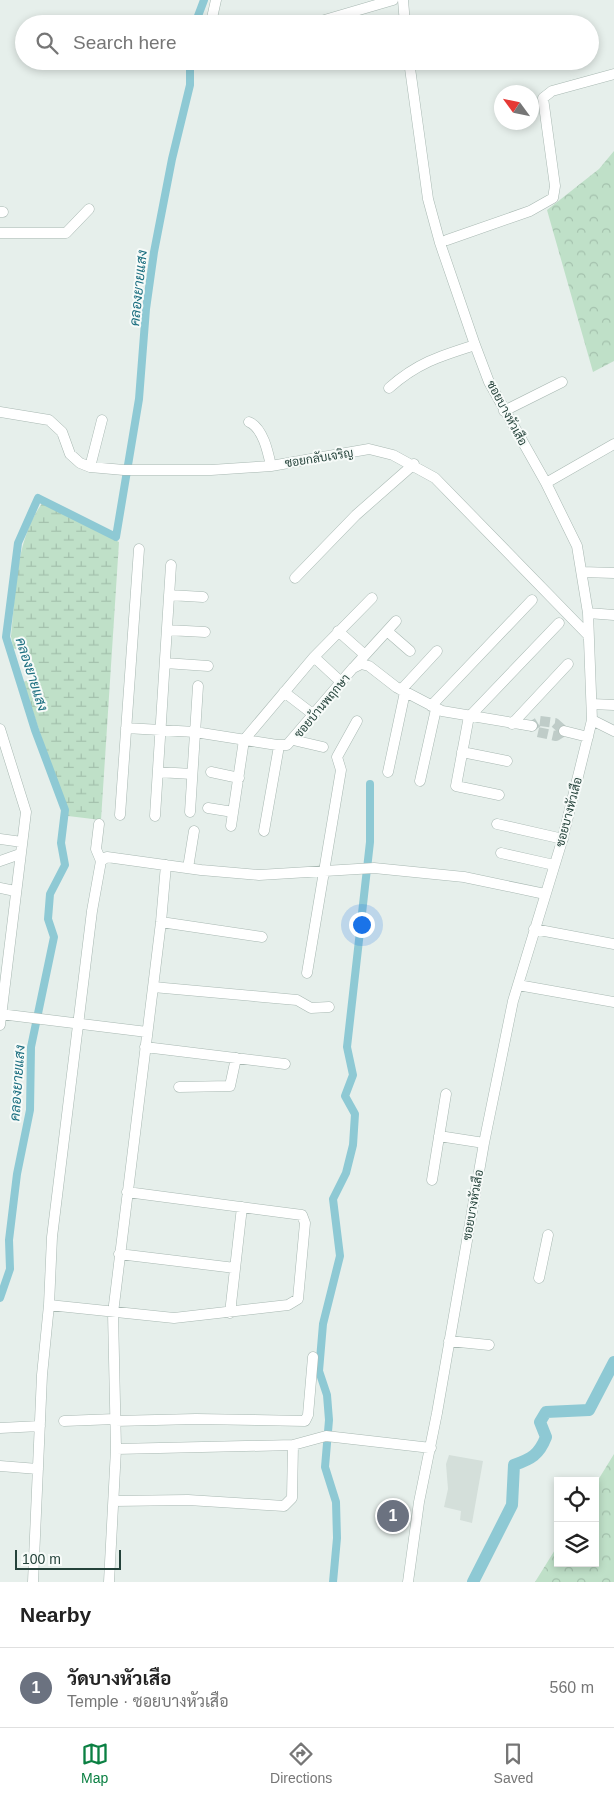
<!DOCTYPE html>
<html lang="en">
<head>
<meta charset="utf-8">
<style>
	:root { --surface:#fff; --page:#f2f2f2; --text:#222; --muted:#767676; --line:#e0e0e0; --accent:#0b8043 }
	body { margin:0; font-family:Arial,Sarabun,sans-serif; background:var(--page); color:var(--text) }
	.controls { position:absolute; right:15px; bottom:15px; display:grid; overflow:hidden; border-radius:0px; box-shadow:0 2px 8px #0003 }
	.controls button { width:45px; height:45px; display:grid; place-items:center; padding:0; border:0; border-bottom:1px solid var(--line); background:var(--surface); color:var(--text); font:25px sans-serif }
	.compass { position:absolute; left:494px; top:85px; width:45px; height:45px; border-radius:50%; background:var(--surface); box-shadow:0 2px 8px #0003; rotate:303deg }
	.scale { position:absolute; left:15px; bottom:12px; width:106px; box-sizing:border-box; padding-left:5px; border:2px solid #24423a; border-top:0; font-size:14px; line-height:18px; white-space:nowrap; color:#24423a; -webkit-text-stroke:4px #f7fbf9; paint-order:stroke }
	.you { position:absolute; left:361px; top:924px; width:18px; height:18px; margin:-12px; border:4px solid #fff; border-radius:50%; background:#1a73e8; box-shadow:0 0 0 8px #1a73e833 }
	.badge { display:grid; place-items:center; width:32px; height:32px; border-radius:50%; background:var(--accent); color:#fff; font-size:16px; font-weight:700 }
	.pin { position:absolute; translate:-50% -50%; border:2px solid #fff; box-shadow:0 1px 5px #0006 }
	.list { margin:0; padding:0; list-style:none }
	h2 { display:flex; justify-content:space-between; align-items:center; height:65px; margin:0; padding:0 20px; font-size:21px }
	h2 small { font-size:16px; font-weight:400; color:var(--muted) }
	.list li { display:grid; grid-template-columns:32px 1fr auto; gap:15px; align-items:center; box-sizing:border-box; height:80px; padding:0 20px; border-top:1px solid var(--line) }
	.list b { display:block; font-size:19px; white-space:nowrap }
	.list p { margin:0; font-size:16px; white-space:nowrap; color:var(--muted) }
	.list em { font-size:16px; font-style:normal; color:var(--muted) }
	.icon { flex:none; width:28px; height:28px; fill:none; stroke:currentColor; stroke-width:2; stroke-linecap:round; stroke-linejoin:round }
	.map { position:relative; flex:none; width:614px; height:1582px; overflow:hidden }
	.search { position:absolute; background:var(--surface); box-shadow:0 2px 8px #0003; left:15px; right:15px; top:15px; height:55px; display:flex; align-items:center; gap:12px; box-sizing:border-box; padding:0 18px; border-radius:28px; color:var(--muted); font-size:19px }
	.sheet { height:145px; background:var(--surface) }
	nav { display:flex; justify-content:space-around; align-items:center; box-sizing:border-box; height:70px; border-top:1px solid var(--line); background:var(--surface); font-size:14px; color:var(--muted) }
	nav a { display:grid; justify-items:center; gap:2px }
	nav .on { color:var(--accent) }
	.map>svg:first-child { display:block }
	.built { fill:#d4dfda }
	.forest { fill:url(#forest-crowns) }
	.wetland { fill:url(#wetland-marsh) }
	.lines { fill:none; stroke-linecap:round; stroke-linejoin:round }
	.canal { stroke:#8ec9d4; stroke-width:8 }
	.river { stroke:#8ec9d4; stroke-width:12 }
	.minor-tunnel { stroke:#bfccc8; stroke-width:10; stroke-dasharray:10 5; stroke-linecap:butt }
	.minor-casing { stroke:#a8b8b2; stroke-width:11 }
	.minor { stroke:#fff; stroke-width:10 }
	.labels { text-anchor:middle; stroke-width:4; stroke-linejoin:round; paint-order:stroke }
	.street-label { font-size:12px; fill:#24423a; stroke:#f7fbf9 }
	.water-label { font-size:14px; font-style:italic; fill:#1c6f80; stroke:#f7fbf9 }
</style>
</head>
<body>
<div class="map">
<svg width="614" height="1582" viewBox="0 0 614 1582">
	<defs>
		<pattern id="forest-crowns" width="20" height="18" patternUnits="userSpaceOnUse" patternTransform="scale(1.25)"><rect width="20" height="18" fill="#bfe0c8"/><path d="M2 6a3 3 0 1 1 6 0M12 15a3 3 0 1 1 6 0" fill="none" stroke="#a4c1ad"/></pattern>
		<pattern id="wetland-marsh" width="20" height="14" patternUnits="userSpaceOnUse" patternTransform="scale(1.25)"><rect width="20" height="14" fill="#bfe0c8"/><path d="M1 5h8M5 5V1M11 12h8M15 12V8" fill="none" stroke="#a4c1ad"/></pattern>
	</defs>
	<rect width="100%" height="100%" fill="#e6efeb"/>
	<path class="built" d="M449 1455 483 1461 472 1523 460 1520 461 1511 444 1507 448 1489 446 1464Z"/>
	<path class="forest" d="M614 151V361L593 372 547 210 599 169Z
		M614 1454V1582H535L558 1545V1563H595V1485Z"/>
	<path class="wetland" d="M43 502 119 542 101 820 68 816 23 682 35 678 31 656 13 648 11 636C16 591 15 540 43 502Z"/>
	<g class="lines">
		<path class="canal" d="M195 24 204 0
			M0 1298 10 1269 9 1240 17 1174 30 1110 31 1047 54 937 48 919 50 894 65 865 61 843 65 810 35 730 6 637 18 543 38 498 116 537 139 399 146 309 154 252 172 159 190 85V61
			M333 1582 337 1538 336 1502 325 1467 329 1420 327 1395 319 1371 323 1324 340 1256 333 1199 346 1173 353 1145 355 1114 345 1096 353 1075 347 1047 370 842V784"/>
		<path class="river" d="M473 1582 512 1505 514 1465C531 1459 539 1455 546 1437L540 1422 546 1412 589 1410 614 1362"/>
		<path class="minor-tunnel" d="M540 721 555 723 564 731 556 736 538 732 532 726Z"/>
		<g class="minor-casing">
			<path id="minor" d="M403 0 405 24
				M212 18 216 0
				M311 24 393 0
				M0 212H3
				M0 233H66L89 209
				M447 240 530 211 553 198 555 186 543 98 552 91 614 74
				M389 388C417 363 440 356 475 345
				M504 411 562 382
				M0 412 49 420 62 432 70 454 80 463 90 467 124 470H211L271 466 369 449 393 455 435 478 589 636
				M249 422C263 428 268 452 271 466
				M90 467 102 420
				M546 483 614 444
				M582 572 614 573
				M295 578 356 515 414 464
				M169 595 203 597
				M588 613 614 615
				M167 630 205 632
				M338 631 365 655
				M387 631 410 651
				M314 657 341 682
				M165 663 208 666
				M355 666 396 621
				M401 690 437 651
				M284 692 314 715
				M592 704 614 705
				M431 706 532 600
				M469 716 456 786 499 795
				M470 716 559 623
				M592 720 614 731
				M512 724 568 664
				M126 728 195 732 277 745H287L353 668 361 664 369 666 396 687 442 711 532 726
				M0 729 26 812 0 1025
				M564 731 588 737
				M293 740 323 747
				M462 752 507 761
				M158 772 192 774
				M211 772 239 778
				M388 772 405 692
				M420 781 436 709
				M208 808 233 812
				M190 812 198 686
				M120 815 139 549
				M155 816 171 565
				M99 824 96 849 101 861
				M497 824 563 839
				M231 826 244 740 314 657 372 598
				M264 831 279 746
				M0 839 22 842
				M501 853 554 865
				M0 861 20 854
				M188 868 194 831
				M0 888 15 891
				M161 922 262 937
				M534 929 614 944
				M307 973 341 770 337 757 357 721
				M518 985 614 1002
				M153 987 297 1000 311 1008 329 1007
				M0 1014 147 1032
				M145 1047 285 1064
				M179 1087 230 1086 236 1058
				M439 1136 484 1143
				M432 1180 446 1094
				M119 1254 235 1268
				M539 1278 548 1235
				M49 1305 174 1318 288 1305 298 1299 305 1223 302 1215 127 1192
				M230 1313 242 1207
				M449 1341 489 1345
				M64 1421 115 1419
				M115 1421 196 1419 305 1421 308 1415 313 1357
				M0 1428 40 1426
				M116 1449 293 1445 326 1436 431 1448
				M0 1466 38 1469
				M114 1501 188 1500 284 1506 292 1498 293 1445
				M33 1582 42 1375 49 1305 52 1237 92 911 101 861 107 857 201 870 259 875 374 868 464 877 545 894
				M109 1582 116 1449 113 1313 161 922 166 865
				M408 1582 419 1502 437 1413 484 1143 513 1001 562 841 592 720 588 613 577 546 546 483 489 382 475 345 440 243 428 199 409 61"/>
		</g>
		<use href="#minor" class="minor"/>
	</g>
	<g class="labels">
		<g class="street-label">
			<text transform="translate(507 413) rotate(62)" y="4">ซอยบางหัวเสือ</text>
			<text transform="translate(319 458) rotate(-9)" y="4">ซอยกลับเจริญ</text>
			<text transform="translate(322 706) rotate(-50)" y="4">ซอยบ้านพฤกษา</text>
			<text transform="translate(569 812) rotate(-75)" y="4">ซอยบางหัวเสือ</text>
			<text transform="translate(473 1205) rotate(-80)" y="4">ซอยบางหัวเสือ</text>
		</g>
		<g class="water-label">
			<text transform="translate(138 288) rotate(-84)" y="5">คลองยายแสง</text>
			<text transform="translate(32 674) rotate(72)" y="5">คลองยายแสง</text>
			<text transform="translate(17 1083) rotate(-86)" y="5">คลองยายแสง</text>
		</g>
	</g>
</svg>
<div class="controls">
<button><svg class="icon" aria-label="locate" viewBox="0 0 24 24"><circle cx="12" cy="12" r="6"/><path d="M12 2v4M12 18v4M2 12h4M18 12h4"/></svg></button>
<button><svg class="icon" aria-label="layers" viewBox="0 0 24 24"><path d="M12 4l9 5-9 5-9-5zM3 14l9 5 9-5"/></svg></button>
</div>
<svg class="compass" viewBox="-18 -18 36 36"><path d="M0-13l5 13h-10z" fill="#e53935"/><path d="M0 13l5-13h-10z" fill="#767676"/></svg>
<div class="scale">100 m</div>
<div class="you"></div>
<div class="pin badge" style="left:393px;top:1516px;background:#6b7280">1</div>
<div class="search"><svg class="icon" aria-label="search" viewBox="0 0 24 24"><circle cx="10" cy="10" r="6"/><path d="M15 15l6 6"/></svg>Search here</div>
</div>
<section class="sheet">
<h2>Nearby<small></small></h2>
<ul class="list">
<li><span class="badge" style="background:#6b7280">1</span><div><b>วัดบางหัวเสือ</b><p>Temple · ซอยบางหัวเสือ</p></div><em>560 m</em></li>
</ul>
</section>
<nav>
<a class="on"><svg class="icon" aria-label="map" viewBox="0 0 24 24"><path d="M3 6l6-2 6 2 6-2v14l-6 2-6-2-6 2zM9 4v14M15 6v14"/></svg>Map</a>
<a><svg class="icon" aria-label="directions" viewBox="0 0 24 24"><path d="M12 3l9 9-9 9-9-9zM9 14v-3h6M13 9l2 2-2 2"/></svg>Directions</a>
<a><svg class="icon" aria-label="saved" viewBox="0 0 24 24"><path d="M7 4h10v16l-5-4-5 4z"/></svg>Saved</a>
</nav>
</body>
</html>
